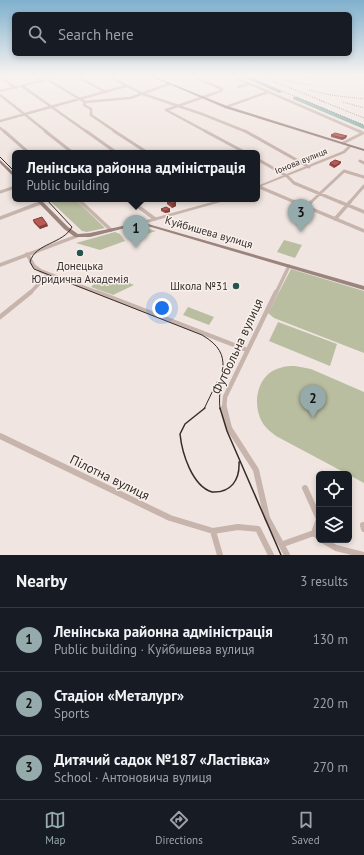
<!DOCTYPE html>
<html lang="en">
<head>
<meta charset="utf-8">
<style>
	:root { --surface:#171b24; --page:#242831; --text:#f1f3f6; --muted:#9ea1a6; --line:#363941; --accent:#95abab }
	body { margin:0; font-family:"PT Sans",sans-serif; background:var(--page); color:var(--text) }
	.controls { position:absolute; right:12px; bottom:12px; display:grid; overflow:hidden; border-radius:6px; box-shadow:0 2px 6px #0003 }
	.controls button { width:36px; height:36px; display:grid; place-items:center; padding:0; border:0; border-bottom:1px solid var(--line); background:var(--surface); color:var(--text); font:20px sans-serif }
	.you { position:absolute; left:162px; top:308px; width:14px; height:14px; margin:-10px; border:3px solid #fff; border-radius:50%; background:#1a73e8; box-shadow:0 0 0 6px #1a73e833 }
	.badge { display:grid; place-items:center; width:26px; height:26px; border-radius:50%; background:var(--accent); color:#111; font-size:13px; font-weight:700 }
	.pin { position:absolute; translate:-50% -33px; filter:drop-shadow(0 1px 2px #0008) }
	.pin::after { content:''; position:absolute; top:21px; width:14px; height:12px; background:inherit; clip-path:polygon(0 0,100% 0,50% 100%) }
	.popup { position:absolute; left:12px; top:150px; width:248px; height:52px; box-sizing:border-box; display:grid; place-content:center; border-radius:6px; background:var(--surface); filter:drop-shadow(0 1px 3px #0005); font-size:13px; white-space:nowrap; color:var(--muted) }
	.popup b { font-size:15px; color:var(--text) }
	.popup::after { content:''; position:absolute; left:50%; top:100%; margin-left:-8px; border:8px solid transparent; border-top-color:var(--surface) }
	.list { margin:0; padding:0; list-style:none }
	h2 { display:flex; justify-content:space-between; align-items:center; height:52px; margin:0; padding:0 16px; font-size:17px }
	h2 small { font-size:13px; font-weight:400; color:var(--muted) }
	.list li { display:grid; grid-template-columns:26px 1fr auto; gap:12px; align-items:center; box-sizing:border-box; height:64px; padding:0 16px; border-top:1px solid var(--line) }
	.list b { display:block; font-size:15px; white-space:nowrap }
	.list p { margin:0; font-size:13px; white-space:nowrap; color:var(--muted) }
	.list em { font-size:13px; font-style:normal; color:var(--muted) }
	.icon { flex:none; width:22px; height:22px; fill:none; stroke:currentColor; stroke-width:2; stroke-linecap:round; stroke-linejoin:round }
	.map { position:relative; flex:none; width:364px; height:555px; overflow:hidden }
	.search { position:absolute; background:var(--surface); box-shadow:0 2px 6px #0003; left:12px; right:12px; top:12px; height:44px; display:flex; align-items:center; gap:10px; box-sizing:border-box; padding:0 14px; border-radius:6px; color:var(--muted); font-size:15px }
	.sheet { height:244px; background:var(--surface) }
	nav { display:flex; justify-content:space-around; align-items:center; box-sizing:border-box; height:56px; border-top:1px solid var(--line); background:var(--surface); font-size:11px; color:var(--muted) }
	nav a { display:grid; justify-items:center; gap:2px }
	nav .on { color:var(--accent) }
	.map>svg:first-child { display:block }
	.green { fill:#b9bea1 }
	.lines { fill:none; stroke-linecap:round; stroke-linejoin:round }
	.river { fill:#81aba5; fill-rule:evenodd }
	.minor-far4 { stroke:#c7b4ac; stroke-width:2.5 }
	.minor-far3 { stroke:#c7b4ac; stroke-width:3 }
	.minor-far2 { stroke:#c7b4ac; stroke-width:3.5 }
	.minor-far1 { stroke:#c7b4ac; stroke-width:4.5 }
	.minor { stroke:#c7b4ac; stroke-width:6 }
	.tertiary { fill:#c7b4ac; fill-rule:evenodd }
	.secondary { fill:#9b837e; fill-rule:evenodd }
	.tram-far1 { stroke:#362c2a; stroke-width:1 }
	.tram { stroke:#362c2a; stroke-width:1.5 }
	.rail { stroke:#362c2a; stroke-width:1; stroke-dasharray:0.5 1.5; stroke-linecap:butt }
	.wall { fill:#9f4e49 }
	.shaded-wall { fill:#82403c }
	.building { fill:#b95b55; stroke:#82403c }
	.poi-dot { fill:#24544f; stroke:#f8f0ec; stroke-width:1.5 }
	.labels { text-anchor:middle; stroke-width:3; stroke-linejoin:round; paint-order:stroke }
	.far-street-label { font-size:9px; fill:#362c2a; stroke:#f8f0ec }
	.street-label { font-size:11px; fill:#362c2a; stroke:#f8f0ec }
	.poi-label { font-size:11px; fill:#362c2a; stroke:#f8f0ec }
	.near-street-label { font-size:13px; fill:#362c2a; stroke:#f8f0ec }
</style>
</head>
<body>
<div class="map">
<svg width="364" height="555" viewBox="0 0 364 555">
	<rect width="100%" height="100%" fill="#f0e5e0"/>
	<path class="green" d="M48 199H75L105 228 87 232 82 231Z
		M141 227 156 231 132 239 125 230Z
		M115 232 120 234 125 241 100 250 76 243Z
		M284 240 302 245 295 258 277 252Z
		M291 269 364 291V353L274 318 268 313Z
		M123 276 127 282 134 285 113 295 91 287 98 279 106 282Z
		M188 307 214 317 209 325 183 315Z
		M278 322 337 344 330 366 269 341Z
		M295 366 311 369 364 392V483L276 436C272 433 267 429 264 425 251 407 256 374 280 368 285 366 290 366 295 366Z"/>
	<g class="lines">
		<path class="river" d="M242 76H247L283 92 279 93Z
			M293 97H297L364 125V129L293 99Z"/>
		<path class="minor-far4" d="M33 76 44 81
			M76 76 104 91
			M108 76 143 94 202 114 247 132
			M192 76 222 89
			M0 77 16 88
			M234 77 361 132
			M48 80 85 102 84 105 91 109V115L116 132
			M22 86 87 132
			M238 87 249 84
			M0 95 47 132
			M85 102 130 98 169 84
			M226 107 268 92
			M0 121 126 86
			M0 128 5 132
			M207 132 166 110 221 91 222 89"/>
		<path class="minor-far3" d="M4 131 29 153
			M45 131 73 153
			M86 131 117 153
			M114 131 148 153
			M205 131 246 153
			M245 131 309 167
			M343 143 363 133 359 131
			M257 159 287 176 294 183 342 203
			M360 161 364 163
			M257 186 297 203
			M0 192 15 187
			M78 199 82 203
			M128 199 133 203
			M138 203 148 199
			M310 203 344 171 364 177
			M349 203 364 186"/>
		<path class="minor-far2" d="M81 202 111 230
			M132 202 155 219
			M295 202 364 231
			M340 202 364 212
			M135 204 140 202
			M306 207 311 202
			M0 218 40 203
			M335 219 350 202
			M27 254 34 266 41 271 99 293
			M30 293 48 274
			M276 293 289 266"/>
		<path class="minor-far1" d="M97 292 247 350
			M0 317 31 292
			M224 409 225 397 276 292"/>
		<path class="minor" d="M224 408 229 428 256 470 267 518 287 555
			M0 436 170 518 213 531 238 527 258 529 271 555
			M363 525 364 529
			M213 531 220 555
			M314 533 319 537
			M322 540 336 548 364 555
			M283 544 314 533 319 519 305 488"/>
		<path class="tertiary" d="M60 76H64L0 92V90Z
			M349 145 352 146 345 153 257 188V186L343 151Z
			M223 199H229L228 200 143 224H139V222Z
			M75 235H79V237L0 267V263Z"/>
		<path class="secondary" d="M150 76H153L227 106 364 149V151L225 108Z
			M0 160 15 174V177H14L0 163Z
			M35 199H40L68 227 78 234 90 233 141 222 364 286V290L141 224 90 237H75L64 229Z"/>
		<path class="tram-far1" d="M0 157 15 172
			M46 199 72 227C63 244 35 243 30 262L34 269 202 335C238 356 216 375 220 409
			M204 409 217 382"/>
		<path class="tram" d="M205 408 185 424 180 434C182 453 192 486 212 492 231 493 240 480 239 462
			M220 408 227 431 281 555"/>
		<path class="rail" d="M246 76 364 125
			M260 76 325 102
			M298 76 322 79 364 78
			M282 80 310 85
			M309 90 330 95 364 99
			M319 100 364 118
			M343 102 364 108"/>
	</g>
	<path class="wall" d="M331 135 346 138 342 140 331 137Z
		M341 162 340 164 334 168 329 165 330 163Z
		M167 199 176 202V206L172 208 167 204Z
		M161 209 170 212 165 213 161 211Z
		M33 220 47 224 48 226 40 229 34 223Z"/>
	<path class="shaded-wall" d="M347 136 346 138 342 140V138Z
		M341 162 340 164 334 168 335 166Z
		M176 202V206L172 208V204Z
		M170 209V212L165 213V211Z
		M47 224 48 226 40 229 39 227Z"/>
	<path class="building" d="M335 133 347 136 342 138 331 135Z
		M335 160 341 162 335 166 330 163Z
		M167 199H173L176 202 172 204Z
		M166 207 170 209 165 211 161 209Z
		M42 217 47 224 39 227 33 220Z"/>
	<linearGradient id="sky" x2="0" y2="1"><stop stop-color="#7fb0cd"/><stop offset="0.49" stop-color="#f8f3f1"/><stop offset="1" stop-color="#f8f3f1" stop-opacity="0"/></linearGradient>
	<rect width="364" height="154" fill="url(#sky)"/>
	<g class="poi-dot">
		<circle cx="80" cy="253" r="4"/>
		<circle cx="236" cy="286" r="4"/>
	</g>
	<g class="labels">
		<g class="far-street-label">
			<text transform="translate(301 161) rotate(-22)" y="3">Іонова вулиця</text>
		</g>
		<g class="street-label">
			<text transform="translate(209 232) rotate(16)" y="4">Куйбишева вулиця</text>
		</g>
		<g class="poi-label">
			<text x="80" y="270">Донецька<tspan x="80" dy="13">Юридична Академія</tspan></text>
			<text x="228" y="290" text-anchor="end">Школа №31</text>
		</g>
		<g class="near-street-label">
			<text transform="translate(237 346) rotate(-65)" y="5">Футбольна вулиця</text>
			<text transform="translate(110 477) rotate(26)" y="5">Пілотна вулиця</text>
		</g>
	</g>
</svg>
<div class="controls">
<button><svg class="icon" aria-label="locate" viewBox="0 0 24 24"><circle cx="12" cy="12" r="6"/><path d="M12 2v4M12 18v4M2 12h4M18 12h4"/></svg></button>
<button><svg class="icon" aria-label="layers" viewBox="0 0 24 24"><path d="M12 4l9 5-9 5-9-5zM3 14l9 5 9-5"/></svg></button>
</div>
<div class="you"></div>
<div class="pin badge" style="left:136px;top:248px">1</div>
<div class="popup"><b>Ленiнська районна адміністрація</b>Public building</div>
<div class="pin badge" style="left:313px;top:418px">2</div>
<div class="pin badge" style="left:301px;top:232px">3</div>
<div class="search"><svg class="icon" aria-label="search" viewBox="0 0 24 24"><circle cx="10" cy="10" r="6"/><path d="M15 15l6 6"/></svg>Search here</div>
</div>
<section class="sheet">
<h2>Nearby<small>3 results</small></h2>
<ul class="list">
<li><span class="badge">1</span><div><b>Ленiнська районна адміністрація</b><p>Public building · Куйбишева вулиця</p></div><em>130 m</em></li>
<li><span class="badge">2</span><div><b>Стадіон «Металург»</b><p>Sports</p></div><em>220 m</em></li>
<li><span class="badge">3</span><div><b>Дитячий садок №187 «Ластівка»</b><p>School · Антоновича вулиця</p></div><em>270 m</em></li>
</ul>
</section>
<nav>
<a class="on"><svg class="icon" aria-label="map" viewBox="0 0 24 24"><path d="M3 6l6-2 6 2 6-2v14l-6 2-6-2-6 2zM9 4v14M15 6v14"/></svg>Map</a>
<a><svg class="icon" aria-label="directions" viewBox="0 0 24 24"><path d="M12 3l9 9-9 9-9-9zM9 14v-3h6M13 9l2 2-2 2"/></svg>Directions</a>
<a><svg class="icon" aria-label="saved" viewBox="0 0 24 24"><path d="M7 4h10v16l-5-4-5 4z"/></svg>Saved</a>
</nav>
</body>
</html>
